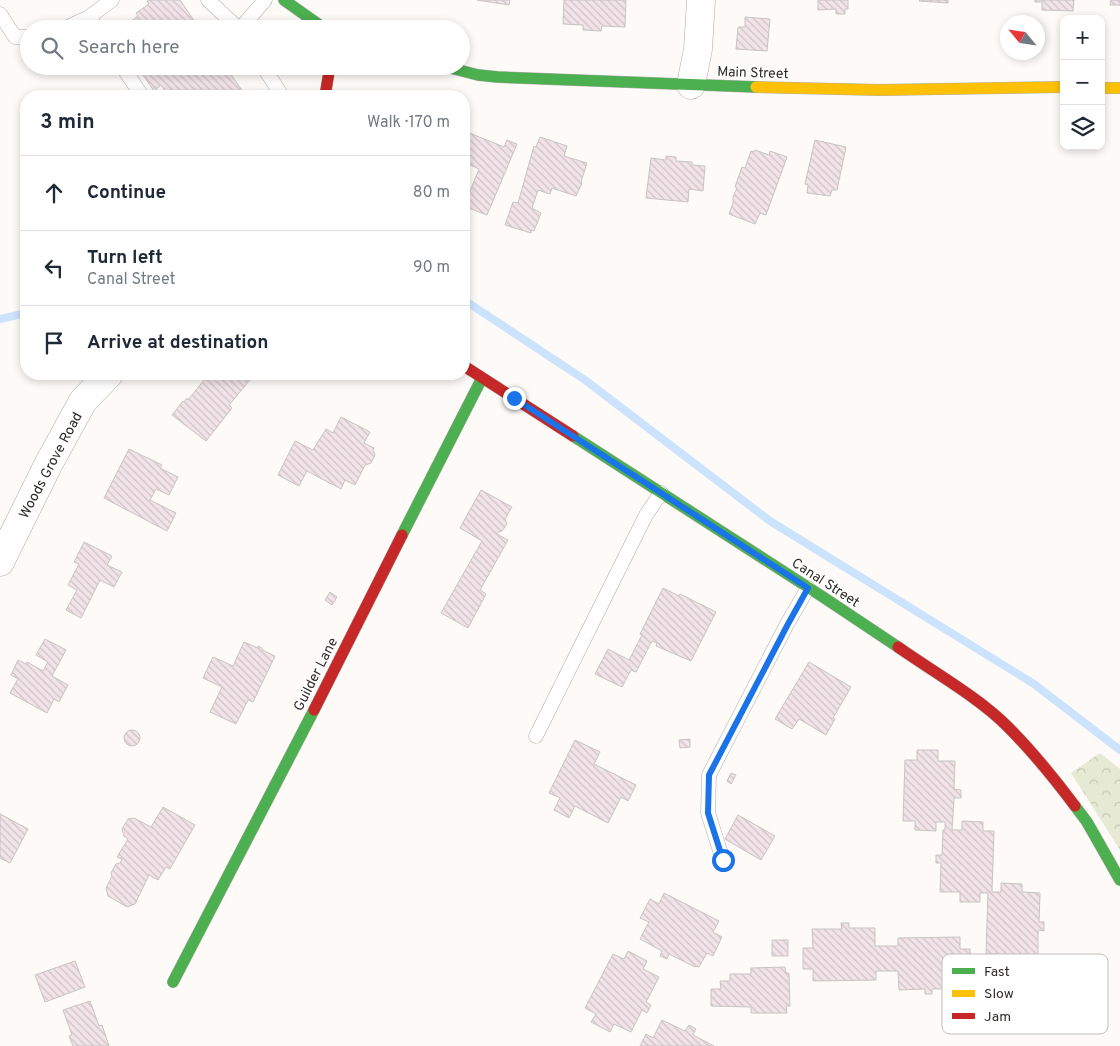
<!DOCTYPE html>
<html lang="en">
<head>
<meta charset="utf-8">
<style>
	:root { --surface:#fff; --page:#f6f6f7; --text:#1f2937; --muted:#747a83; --line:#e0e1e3 }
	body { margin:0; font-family:Overpass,sans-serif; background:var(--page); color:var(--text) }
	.controls { position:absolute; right:15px; top:15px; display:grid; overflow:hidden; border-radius:10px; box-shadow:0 2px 8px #0003 }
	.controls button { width:45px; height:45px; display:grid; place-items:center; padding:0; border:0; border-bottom:1px solid var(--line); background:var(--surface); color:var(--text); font:25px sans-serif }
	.compass { position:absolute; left:1000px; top:15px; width:45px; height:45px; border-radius:50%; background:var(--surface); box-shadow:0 2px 8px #0003; rotate:299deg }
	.stop { position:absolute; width:15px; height:15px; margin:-11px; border:4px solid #1a73e8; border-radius:50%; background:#fff }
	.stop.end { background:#1a73e8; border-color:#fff; box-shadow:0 1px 5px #0008 }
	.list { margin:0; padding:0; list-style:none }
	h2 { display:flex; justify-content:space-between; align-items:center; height:65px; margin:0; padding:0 20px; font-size:21px }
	h2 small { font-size:16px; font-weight:400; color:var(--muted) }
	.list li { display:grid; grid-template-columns:32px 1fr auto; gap:15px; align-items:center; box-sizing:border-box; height:75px; padding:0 20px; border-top:1px solid var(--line) }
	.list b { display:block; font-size:19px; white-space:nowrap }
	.list p { margin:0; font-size:16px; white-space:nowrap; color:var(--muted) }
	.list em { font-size:16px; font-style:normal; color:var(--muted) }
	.icon { flex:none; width:28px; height:28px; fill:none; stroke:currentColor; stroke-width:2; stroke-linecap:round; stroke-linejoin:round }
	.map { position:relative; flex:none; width:1120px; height:1046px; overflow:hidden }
	.search { position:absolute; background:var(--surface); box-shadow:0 2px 8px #0003; left:20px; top:20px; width:450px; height:55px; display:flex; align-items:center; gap:12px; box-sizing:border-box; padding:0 18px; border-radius:28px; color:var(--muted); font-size:19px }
	.panel { position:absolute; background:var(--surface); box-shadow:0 2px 8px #0003; left:20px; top:90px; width:450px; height:290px; border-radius:20px }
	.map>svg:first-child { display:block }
	.park { fill:url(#park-crowns) }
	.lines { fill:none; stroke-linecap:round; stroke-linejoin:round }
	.stream { stroke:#cbe3fc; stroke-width:8 }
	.building { fill:url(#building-back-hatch); stroke:#c8c4c4 }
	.lane-casing { stroke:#afacaa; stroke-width:15 }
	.street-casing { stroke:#afacaa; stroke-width:29 }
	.fast-casing { stroke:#afacaa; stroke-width:12 }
	.slow-casing { stroke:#afacaa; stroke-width:12 }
	.jam-casing { stroke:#afacaa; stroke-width:12 }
	.lane { stroke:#fffefe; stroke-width:14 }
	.street { stroke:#fffefe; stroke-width:28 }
	.fast { stroke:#4caf50; stroke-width:11 }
	.slow { stroke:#ffc107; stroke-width:11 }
	.jam { stroke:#c62828; stroke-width:11 }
	.route { stroke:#1a73e8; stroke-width:6 }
	.labels { text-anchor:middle; stroke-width:4; stroke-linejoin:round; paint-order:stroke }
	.street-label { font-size:14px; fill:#302c29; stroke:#fff }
	.key { fill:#fff; stroke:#c1c0bf; stroke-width:1 }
	.key-label { font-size:14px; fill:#302c29 }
</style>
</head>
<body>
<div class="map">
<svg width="1120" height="1046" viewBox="0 0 1120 1046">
	<defs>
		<pattern id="park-crowns" width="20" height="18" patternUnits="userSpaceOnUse" patternTransform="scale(1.25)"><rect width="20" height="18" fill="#e6e9d3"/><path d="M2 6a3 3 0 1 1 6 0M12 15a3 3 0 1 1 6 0" fill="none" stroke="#c6c8b5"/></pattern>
		<pattern id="building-back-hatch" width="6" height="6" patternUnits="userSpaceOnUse" patternTransform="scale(1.25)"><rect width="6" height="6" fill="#f1e3e8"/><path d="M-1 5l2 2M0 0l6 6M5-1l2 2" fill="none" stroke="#cfc3c7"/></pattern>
	</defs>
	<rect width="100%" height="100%" fill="#fdfaf8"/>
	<path class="park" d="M1100 753 1120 769V850L1071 773Z"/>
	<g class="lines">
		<path class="stream" d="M464 300 585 380 770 521 1034 684 1120 750
			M0 319 26 313"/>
	</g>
	<path class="building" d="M149 0H180L200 29H146L144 25 139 29H129L126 25 138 16 136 13 149 4 147 1Z
		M477 0H510L509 5Z
		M564 0H626L625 27 602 26 601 31 583 30V25L563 24Z
		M818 0H848V9H845V14H836V9L818 10Z
		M920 0H948V3L919 1Z
		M1035 0H1074L1073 11 1042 10V2H1035Z
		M1111 0H1120V5H1110Z
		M745 17 770 19 767 51 736 49 738 27H745Z
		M137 66H225L246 96H169L161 85 154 91Z
		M467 132 504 147 507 140 517 144 487 215 464 206 479 169 464 162V141Z
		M540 137 567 146 564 156 587 163 581 182 582 183 576 196 552 188 550 194 538 190 532 208 541 213 534 231 531 230V233L505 225 513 202 518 203 534 146 536 147Z
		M815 140 846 147 837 190H832L830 196 807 193 808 185 805 184Z
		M755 150 769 155 770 151 787 157 766 215 760 213 755 224 729 214 733 203V197L737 188 735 187 742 167 745 168 751 151 754 152Z
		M666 156 676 157V161L692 162V165L705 166 703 191 689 189 688 202 646 198 651 158 666 160Z
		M209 374 254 375 229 405 232 408 206 441 172 415 183 401 184 402 187 398 188 400Z
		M341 417 370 432 364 443 374 448 373 450 375 455 371 463 365 465 355 485 345 480 341 489 307 471 299 486 278 475 295 441 313 450 326 429 333 433Z
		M129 449 162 465 160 468 178 477 169 495 156 489 150 500 176 513 167 531 104 498Z
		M481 490 512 507 505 519 507 524 502 531 498 532 497 534 508 540 480 590 486 594 468 628 441 613 482 541 460 528Z
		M84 542 112 556 107 565 122 572 114 587 100 580 81 618 66 610 77 590 68 585 79 564 74 562Z
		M663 588 679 596 680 594 716 612 691 661 656 646 657 643 652 641 636 672 631 670 622 687 595 674 608 649 629 660 642 635 640 634Z
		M330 592 337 597 332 605 325 600Z
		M45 639 66 650 52 676 68 685 59 702 54 699 47 713 10 693 18 679 11 675 18 660 26 664 27 662 43 671 48 662 36 655Z
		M244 642 258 648V646L262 648V650L275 656 253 702 248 700 236 724 210 712 222 687 203 678 213 657 233 666Z
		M809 662 851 687 833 718 835 719 826 735 799 719 792 729 775 719Z
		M124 738a8 8 0 1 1 16 0a8 8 0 1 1-16 0Z
		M690 739V747L680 748 679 740Z
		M575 740 600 752 594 764 636 785 628 801 621 797 608 823 575 806 569 818 554 810 560 798 549 793Z
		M917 750H938V761H955L954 789 961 790V798H954L952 830H962V821L983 822V831H994L992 892H1001V883L1022 884V892L1040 893 1039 922H1044V931L1038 930V955L1019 954V964L998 963V954L986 953 988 893H980V902H960V892H940L941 863H936V855H942L943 830H945V822H936V831L915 830V821H903L905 760H917Z
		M731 773 736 775 731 784 727 781Z
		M163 807 195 825 170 869 166 867 158 880 149 875 135 904 127 907 108 896 106 888 112 876 111 873 116 864 120 863 122 859 117 857 128 839 124 836 122 829 128 819 134 818 151 827Z
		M0 814 28 829 10 863 0 858Z
		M738 815 775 836 761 860 725 839Z
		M664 893 719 921 713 932 722 937 713 956 707 953 699 967 696 966 695 967 669 954 667 959 660 956 662 951 640 939 649 922 640 918 650 899 659 904Z
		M841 923H849V928H875V946H898V938L960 937V949H970L971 969H965V987H961V989H932V994H925V989L899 990 898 971H876V980L813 981V969H803V948H813L812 929H842Z
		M772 940H788V956H772Z
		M628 951 647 961 643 969 659 977 646 1002 651 1005 647 1013 642 1010 631 1032 614 1024 610 1032 591 1022 596 1014 585 1008 613 954 624 959Z
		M75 961 85 987 45 1002 35 975Z
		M785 967 786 973H789L790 1006H786L787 1013H751V1007L711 1006V989H721L720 981H730V974H751V968Z
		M90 1001 99 1026 102 1025 109 1046H73L69 1036 72 1035 63 1010Z
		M662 1020 685 1031 689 1025 696 1029 693 1035 714 1046H640L646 1034 653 1038Z"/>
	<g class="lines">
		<g class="lane-casing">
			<path id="lane" d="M208 0 239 29
				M0 14 15 37H29
				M89 17 97 29
				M63 29 89 17 112 0
				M240 29 265 0
				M122 66 142 96
				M263 66 282 96
				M536 736 646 515 661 493
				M723 860 708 813 709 775 787 624 808 588"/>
		</g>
		<g class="street-casing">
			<path id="street" d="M691 85 698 49 701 0
				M0 562 49 463 83 401 109 374"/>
		</g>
		<g class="fast-casing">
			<path id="fast" d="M284 0 325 29
				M443 66 478 75 498 77 756 87
				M573 436 823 597 898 647
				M402 535 482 378
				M1075 806 1087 822 1120 880
				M173 982 314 710"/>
		</g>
		<g class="slow-casing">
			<path id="slow" d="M756 87 880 90 1064 87
				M1101 88H1120"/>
		</g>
		<g class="jam-casing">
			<path id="jam" d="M325 96 330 66
				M464 366 573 436
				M898 647C932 671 978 697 1007 726 1032 751 1054 778 1075 806
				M314 710 402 535"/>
		</g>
		<use href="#lane" class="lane"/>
		<use href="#street" class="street"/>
		<use href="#fast" class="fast"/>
		<use href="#slow" class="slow"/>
		<use href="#jam" class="jam"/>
	</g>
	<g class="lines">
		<path class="route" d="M514 398 808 588 788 624 709 775 708 813 723 860"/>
	</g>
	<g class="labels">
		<g class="street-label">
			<text transform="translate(753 72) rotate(2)" y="5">Main Street</text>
			<text transform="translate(50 465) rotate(-62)" y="5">Woods Grove Road</text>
			<text transform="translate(826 582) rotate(33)" y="5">Canal Street</text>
			<text transform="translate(315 674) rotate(-63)" y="5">Guilder Lane</text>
		</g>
	</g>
	<rect x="942" y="954" width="166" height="80" rx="8" class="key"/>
	<rect x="952" y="968" width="23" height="6" fill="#4caf50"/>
	<rect x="952" y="990" width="23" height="7" fill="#ffc107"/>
	<rect x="952" y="1013" width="23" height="6" fill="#c62828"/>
	<g class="key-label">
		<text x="984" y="976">Fast</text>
		<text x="984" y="998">Slow</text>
		<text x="984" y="1021">Jam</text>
	</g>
</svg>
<div class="controls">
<button>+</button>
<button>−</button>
<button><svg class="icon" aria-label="layers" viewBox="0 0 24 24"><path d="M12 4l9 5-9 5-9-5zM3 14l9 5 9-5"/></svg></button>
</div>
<svg class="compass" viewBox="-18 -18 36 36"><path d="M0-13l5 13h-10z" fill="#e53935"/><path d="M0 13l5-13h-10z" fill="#747a83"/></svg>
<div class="stop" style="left:723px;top:860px"></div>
<div class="stop end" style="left:514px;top:398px"></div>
<div class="search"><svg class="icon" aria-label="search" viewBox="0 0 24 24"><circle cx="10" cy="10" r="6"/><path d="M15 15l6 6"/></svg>Search here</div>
<section class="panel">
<h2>3 min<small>Walk · 170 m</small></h2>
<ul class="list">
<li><svg class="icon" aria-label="ahead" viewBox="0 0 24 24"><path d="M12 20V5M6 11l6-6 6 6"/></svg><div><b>Continue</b></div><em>80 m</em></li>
<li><svg class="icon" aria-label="left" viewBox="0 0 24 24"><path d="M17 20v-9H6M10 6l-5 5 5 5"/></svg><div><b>Turn left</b><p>Canal Street</p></div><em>90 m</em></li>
<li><svg class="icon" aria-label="arrive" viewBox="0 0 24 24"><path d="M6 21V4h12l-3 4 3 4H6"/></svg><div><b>Arrive at destination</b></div></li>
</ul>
</section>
</div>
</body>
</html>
